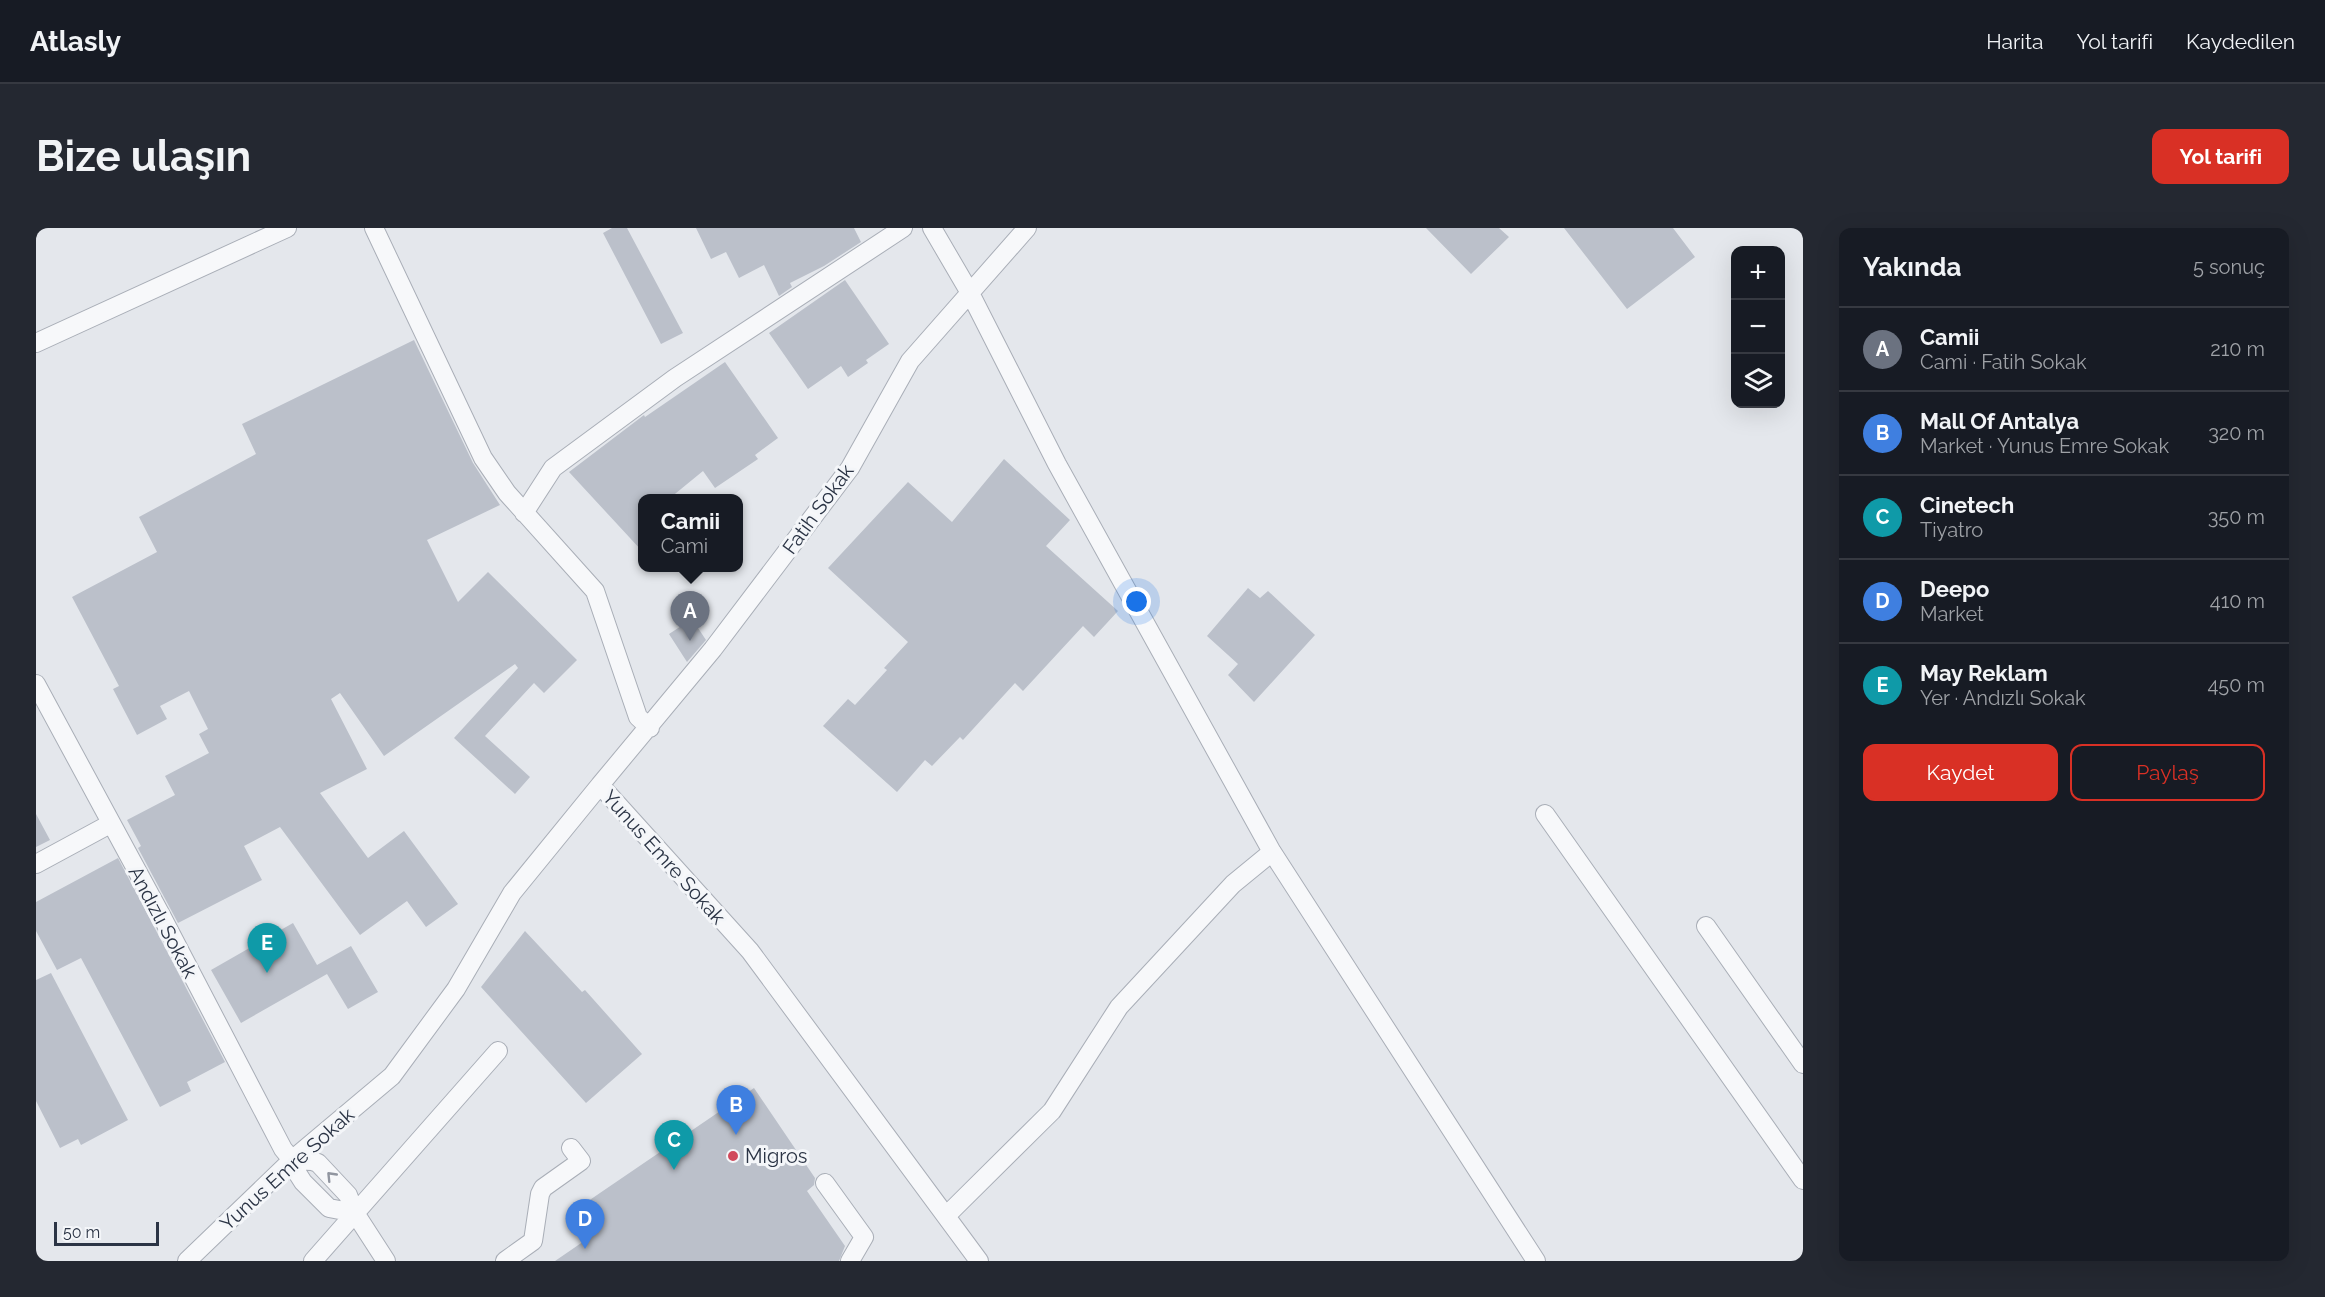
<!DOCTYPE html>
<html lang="tr">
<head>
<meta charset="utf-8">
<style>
	:root { --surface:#171b24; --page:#242831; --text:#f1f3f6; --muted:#9ea1a6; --line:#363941; --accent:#d93025 }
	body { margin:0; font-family:Raleway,sans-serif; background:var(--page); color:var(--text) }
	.controls { position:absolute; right:18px; top:18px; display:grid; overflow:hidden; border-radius:12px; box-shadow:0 6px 24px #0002 }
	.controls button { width:54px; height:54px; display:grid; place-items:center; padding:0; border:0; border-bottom:2px solid var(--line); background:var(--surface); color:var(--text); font:30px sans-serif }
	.scale { position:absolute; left:18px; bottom:15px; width:105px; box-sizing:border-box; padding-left:6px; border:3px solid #2b3445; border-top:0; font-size:16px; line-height:21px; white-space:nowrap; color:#2b3445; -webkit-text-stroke:4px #f4f6f9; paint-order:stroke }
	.you { position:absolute; left:1101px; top:374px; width:21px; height:21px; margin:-15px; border:4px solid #fff; border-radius:50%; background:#1a73e8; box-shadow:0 0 0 9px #1a73e833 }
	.badge { display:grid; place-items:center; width:39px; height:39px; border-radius:50%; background:var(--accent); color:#fff; font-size:20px; font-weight:700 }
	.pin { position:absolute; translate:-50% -50px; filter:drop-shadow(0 2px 3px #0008) }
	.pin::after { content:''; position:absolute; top:32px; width:21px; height:18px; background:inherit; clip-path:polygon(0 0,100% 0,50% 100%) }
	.popup { position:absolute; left:602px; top:266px; width:105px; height:78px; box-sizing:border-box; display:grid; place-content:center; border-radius:12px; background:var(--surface); filter:drop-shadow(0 2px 4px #0005); font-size:20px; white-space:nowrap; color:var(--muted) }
	.popup b { font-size:22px; color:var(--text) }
	.popup::after { content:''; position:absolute; left:50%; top:100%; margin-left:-12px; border:12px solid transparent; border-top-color:var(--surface) }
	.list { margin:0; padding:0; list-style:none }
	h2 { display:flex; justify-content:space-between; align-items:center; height:78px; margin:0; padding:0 24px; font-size:26px }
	h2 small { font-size:20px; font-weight:400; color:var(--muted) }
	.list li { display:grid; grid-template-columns:39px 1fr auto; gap:18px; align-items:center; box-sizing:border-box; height:84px; padding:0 24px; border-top:2px solid var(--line) }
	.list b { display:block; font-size:22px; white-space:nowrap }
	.list p { margin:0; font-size:20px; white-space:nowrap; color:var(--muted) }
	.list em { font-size:20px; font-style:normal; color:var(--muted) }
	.actions { display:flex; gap:12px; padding:18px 24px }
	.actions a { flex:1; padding:14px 0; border:2px solid var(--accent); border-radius:12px; text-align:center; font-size:21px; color:var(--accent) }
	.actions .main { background:var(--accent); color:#fff }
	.icon { flex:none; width:33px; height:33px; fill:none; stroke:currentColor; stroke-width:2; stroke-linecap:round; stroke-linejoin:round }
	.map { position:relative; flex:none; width:1767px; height:1033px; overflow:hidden; border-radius:12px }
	header { display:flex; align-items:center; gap:36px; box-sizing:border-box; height:84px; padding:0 30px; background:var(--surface); border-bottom:2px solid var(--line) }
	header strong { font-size:28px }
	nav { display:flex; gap:33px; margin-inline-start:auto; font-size:21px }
	.intro { display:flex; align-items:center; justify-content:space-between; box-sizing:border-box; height:144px; padding:0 36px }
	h1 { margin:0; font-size:42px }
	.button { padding:15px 27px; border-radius:12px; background:var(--accent); color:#fff; font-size:21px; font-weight:700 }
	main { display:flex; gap:36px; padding:0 36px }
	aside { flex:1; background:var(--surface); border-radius:12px; box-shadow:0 6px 24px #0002 }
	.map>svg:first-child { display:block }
	.building { fill:#bbc0ca }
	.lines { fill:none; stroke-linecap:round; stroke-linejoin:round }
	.minor-casing { stroke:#a9aeb7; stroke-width:20 }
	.minor { stroke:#f7f8fa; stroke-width:18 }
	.oneway { stroke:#9196a0 }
	.poi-dot { fill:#d1495b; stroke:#f4f6f9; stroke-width:2 }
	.labels { text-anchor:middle; stroke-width:6; stroke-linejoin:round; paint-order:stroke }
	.street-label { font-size:20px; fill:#2b3445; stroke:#f4f6f9 }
	.poi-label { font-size:20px; fill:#2b3445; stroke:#f4f6f9; text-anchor:start }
</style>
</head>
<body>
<header>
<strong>Atlasly</strong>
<nav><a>Harita</a><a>Yol tarifi</a><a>Kaydedilen</a></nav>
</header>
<div class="intro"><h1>Bize ulaşın</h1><a class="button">Yol tarifi</a></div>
<main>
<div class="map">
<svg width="1767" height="1033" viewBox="0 0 1767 1033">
	<rect width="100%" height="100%" fill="#e4e7ec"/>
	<path class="building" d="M576 0H591L647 105 625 116 567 5Z
		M660 0H818L825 14 788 38 754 55 756 59 743 68 728 37 703 50 690 24 675 31Z
		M1390 0H1463L1473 9 1435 46Z
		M1528 0H1637L1659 29 1591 81Z
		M809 52 853 116 830 132 832 135 812 149 805 138 772 161 733 105Z
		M378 112 437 235 464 277 391 312 422 374 452 344 541 432 508 465 498 455 449 508 494 549 479 566 418 510 482 440 479 436 348 528 304 465 295 471 331 541 284 565 332 630 368 603 422 676 390 699 371 673 324 707 244 599 208 618 226 652 142 695 102 620 105 618 91 592 139 567 129 548 173 525 163 506 172 501 153 463 124 478 131 491 101 507 77 461 83 458 36 369 121 324 103 289 220 226 206 196Z
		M689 134 742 210 719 227 722 231 679 260 667 243 634 270H606V323L533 244 608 187 609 189Z
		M968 231 1034 292 1010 318 1082 383 1058 409 1047 398 987 463 979 455 927 512 924 509 896 538 889 532 861 564 787 498 812 471 819 477 851 442 848 440 872 414 792 340 872 254 916 294Z
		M1212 360 1224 370 1232 363 1279 407 1218 474 1192 447 1202 436 1171 408Z
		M656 391 670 412 651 434 633 406Z
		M0 586 14 612 0 619Z
		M82 630 189 834 151 854 155 863 124 879 45 730 21 742 0 703V674Z
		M257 695 281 737 315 718 342 764 312 781 291 746 205 795 175 742Z
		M489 703 546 764 549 762 606 826 550 875 445 759Z
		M15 745 92 892 45 917 42 911 24 920 0 873V752Z
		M718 860 779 950 778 957 771 963 809 1018 803 1033H519L554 1009 539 982Z"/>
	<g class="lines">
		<g class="minor-casing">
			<path id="minor" d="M338 0 447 230 471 265 559 363 602 489 614 500
				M896 0 934 65 1021 236 1236 624 1500 1033
				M0 115 251 0
				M488 285 517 240 639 150 867 0
				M0 456 125 687 247 921 256 932 260 943 267 954 293 980 319 985
				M564 557 677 421 814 240 874 133 991 0
				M1509 586 1767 952
				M0 636 74 596
				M1670 698 1767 836
				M256 932 276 933 282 935 312 967 319 985 350 1033
				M789 955 828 1009 814 1033
				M910 988 1016 883 1083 779 1197 656 1236 624
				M151 1033 256 932 356 848 420 761 476 665 564 557 714 723 943 1033
				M277 1033 462 823
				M469 1033 497 1013 504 966 507 960 545 933 535 920"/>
		</g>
		<use href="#minor" class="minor"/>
	</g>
	<defs><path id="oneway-chevron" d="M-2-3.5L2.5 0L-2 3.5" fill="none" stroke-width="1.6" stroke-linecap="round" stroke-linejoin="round" transform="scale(1.5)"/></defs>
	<use class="oneway" href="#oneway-chevron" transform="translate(295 948) rotate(-134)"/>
	<circle class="poi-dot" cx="697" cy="928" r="6"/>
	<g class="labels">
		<g class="street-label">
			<text transform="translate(782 281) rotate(-54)" y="7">Fatih Sokak</text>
			<text transform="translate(628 629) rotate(48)" y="7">Yunus Emre Sokak</text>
			<text transform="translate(127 694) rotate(62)" y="7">Andızlı Sokak</text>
			<text transform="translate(251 941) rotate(-42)" y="7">Yunus Emre Sokak</text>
		</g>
		<g class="poi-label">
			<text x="709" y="935">Migros</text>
		</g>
	</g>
</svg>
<div class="controls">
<button>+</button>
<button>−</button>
<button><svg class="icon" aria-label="layers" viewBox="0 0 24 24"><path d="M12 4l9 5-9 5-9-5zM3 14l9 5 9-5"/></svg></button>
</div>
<div class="scale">50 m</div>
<div class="you"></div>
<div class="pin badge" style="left:654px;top:413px;background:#6b7280">A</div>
<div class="popup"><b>Camii</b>Cami</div>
<div class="pin badge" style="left:700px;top:907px;background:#3f7fe0">B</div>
<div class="pin badge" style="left:638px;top:942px;background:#0f9aa8">C</div>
<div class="pin badge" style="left:549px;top:1021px;background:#3f7fe0">D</div>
<div class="pin badge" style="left:231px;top:745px;background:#0f9aa8">E</div>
</div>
<aside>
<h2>Yakında<small>5 sonuç</small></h2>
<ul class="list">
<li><span class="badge" style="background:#6b7280">A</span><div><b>Camii</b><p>Cami · Fatih Sokak</p></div><em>210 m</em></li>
<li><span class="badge" style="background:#3f7fe0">B</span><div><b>Mall Of Antalya</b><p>Market · Yunus Emre Sokak</p></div><em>320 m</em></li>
<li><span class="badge" style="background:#0f9aa8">C</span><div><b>Cinetech</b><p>Tiyatro</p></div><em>350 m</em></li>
<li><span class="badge" style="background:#3f7fe0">D</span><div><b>Deepo</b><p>Market</p></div><em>410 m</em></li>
<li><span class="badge" style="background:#0f9aa8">E</span><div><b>May Reklam</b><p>Yer · Andızlı Sokak</p></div><em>450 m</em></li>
</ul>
<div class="actions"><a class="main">Kaydet</a><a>Paylaş</a></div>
</aside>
</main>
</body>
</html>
